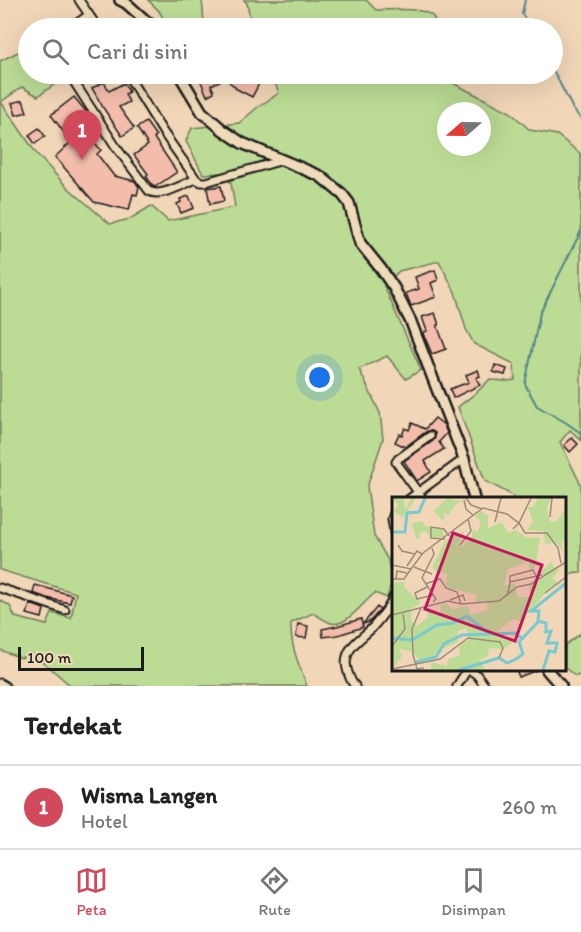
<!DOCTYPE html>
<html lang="id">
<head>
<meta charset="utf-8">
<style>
	:root { --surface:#fff; --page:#f2f2f2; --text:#222; --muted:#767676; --line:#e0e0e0; --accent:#d1495b }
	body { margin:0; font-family:Itim,sans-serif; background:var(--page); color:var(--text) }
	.compass { position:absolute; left:437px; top:102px; width:54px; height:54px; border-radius:50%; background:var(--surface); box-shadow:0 6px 24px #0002; rotate:250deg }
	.scale { position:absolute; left:18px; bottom:15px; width:126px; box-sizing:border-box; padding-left:6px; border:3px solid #1c1c1c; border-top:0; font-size:16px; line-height:21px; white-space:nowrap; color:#1c1c1c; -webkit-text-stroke:4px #efdbb9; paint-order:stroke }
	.you { position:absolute; left:320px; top:378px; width:21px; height:21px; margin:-15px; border:4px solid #fff; border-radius:50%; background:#1a73e8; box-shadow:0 0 0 9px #1a73e833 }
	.badge { display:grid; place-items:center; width:39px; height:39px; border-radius:50%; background:var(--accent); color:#fff; font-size:20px; font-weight:700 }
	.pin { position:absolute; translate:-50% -50px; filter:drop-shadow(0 2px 3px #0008) }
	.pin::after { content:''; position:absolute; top:32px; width:21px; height:18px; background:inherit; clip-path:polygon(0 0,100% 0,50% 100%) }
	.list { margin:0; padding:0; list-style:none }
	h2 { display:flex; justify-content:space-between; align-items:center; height:78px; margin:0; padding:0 24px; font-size:26px }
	h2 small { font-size:20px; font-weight:400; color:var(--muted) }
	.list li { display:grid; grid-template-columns:39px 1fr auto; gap:18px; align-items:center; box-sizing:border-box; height:84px; padding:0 24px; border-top:2px solid var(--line) }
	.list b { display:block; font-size:22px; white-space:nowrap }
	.list p { margin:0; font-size:20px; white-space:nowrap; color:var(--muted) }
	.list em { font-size:20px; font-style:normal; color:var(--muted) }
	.icon { flex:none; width:33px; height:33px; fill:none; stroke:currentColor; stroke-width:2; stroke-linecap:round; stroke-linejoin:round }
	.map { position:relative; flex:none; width:581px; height:686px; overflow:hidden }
	.search { position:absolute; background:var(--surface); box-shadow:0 6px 24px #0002; left:18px; right:18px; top:18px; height:66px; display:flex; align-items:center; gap:15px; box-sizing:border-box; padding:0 21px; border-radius:33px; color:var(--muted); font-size:22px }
	.sheet { height:162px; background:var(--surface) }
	nav { display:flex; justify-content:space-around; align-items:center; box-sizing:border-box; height:84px; border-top:2px solid var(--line); background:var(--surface); font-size:16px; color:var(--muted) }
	nav a { display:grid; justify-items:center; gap:3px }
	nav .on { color:var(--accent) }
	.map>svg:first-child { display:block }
	.green { fill:#bcdc95; stroke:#6c7c58; stroke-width:1.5; fill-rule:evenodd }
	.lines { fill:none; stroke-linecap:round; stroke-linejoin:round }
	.stream { stroke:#538488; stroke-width:2 }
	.building { fill:#f4bdab; stroke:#1c1c1c; stroke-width:1.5 }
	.minor-casing { stroke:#1c1c1c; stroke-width:11 }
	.tertiary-casing { stroke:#1c1c1c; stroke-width:14 }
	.minor { stroke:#efdbb9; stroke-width:7 }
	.tertiary { stroke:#efdbb9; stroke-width:9 }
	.inset-river { fill:none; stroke:#78c9d0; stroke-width:3 }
	.inset-road { fill:none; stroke:#9c8c79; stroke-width:1.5 }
	.view { fill:#c2185b; fill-opacity:0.15; stroke:#c2185b; stroke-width:3 }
	.inset-edge { fill:none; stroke:#1c1c1c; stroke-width:3 }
</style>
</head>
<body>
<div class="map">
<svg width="581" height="686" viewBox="0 0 581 686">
	<rect width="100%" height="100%" fill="#f1d6b7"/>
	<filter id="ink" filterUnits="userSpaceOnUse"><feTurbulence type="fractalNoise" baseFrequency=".0167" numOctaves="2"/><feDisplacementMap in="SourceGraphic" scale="12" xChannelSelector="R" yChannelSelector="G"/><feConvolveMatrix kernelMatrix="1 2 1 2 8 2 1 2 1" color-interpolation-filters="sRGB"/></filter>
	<g filter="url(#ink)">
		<path class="green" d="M148 0H202L204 22 189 28H169L159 11Z
			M244 0H366L376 10C389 10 420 7 431 15 436 18 436 24 436 28H252L247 3Z
			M28 47V74H62L65 77 38 96 22 87 1 102 36 153 66 186 110 224 130 219 151 206 168 221 235 207 231 183 220 173 203 174 186 141 192 128 239 123 258 107 279 93 271 74H438L445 79 510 112 530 130 557 135 581 154V440L570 430 560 442 581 485V573L575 572 565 577 564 499 514 498 510 494 485 481 458 407C469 398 480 391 489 380L507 381 515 380 514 364 474 344 466 329 455 292 439 261 399 271 384 286 421 370 406 379 387 356 359 369 380 413 383 439 367 487 374 536 388 560 391 583 387 598 375 593C363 602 347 627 331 623 325 621 318 616 313 613L291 623C290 646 299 665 307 686H71L48 666 30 653 21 658 0 650V600L10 606 15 617 47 625 52 613 71 618 76 593 0 570V61ZM446 111H482V147H446Z
			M581 633V675L575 676 565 668V645Z"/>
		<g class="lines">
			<path class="stream" d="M525 0 522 14 531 28
				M552 68 573 109 581 119
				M581 231 540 313 525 384 537 406 565 422 581 433"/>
		</g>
		<path class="building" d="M212 74H219L222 80 211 85 214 92 207 96 200 79Z
			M227 74H253L262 78 252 97 235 88V87L224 77Z
			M104 82 109 91 124 83 129 92 125 94 129 102 119 107 134 128 122 136 104 109 92 88Z
			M74 97 88 114 77 122 101 150 97 154 114 176 135 181 139 187 137 195 133 194 129 210 94 202 55 157 71 142 51 115Z
			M23 100 27 112 16 115 12 103Z
			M146 122 156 136 154 138 177 172 155 187 153 186 146 176 148 174 134 155 148 145 137 128Z
			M39 128 45 136 35 144 29 135Z
			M221 186 224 201 210 204 207 188Z
			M189 196 194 208 181 213 177 204 181 202 180 199Z
			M435 270 438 280 431 283 436 297 411 306 406 293 419 289 415 277Z
			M435 313 439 325H437L446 349 432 354 423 333 427 331 422 317Z
			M495 365 507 369 505 375 493 372Z
			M478 370 480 376 476 378 480 385 453 398 450 389 469 382 466 375Z
			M435 418 444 425 447 433 439 442 444 449 425 461 431 472 417 481 404 461 433 441 435 438V433L432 431H427L405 447 395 442 399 434 402 435 405 428 409 430 412 423 425 429Z
			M572 438 578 444 570 452 564 445Z
			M35 585 72 595 70 603 47 598 33 593Z
			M30 604 44 609 42 618 27 614Z
			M377 607 380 610 374 617 369 622 363 624Z
			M361 619 363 627 338 635 323 637 322 629 337 626Z
			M298 624 308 626 306 638 296 637Z
			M516 669H537V670L519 677Z"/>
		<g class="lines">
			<g class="minor-casing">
				<path id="minor" d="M79 0 98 28
					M70 28 89 15
					M69 74 116 147 149 191C160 198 184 184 196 179
					M127 74 163 132 196 179 201 182H206L283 160
					M409 499 464 459
					M423 499 396 462 398 459 430 436
					M394 513 392 519 394 532
					M0 588 65 610
					M470 670 477 675 485 686
					M0 683 5 686
					M355 686C350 681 349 676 347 669 342 649 360 640 372 628 381 618 389 608 394 596
					M457 686 467 670"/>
			</g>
			<g class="tertiary-casing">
				<path id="tertiary" d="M120 0 126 3 154 28
					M179 74 202 112 223 130 242 143 320 176 342 194 349 203 360 243 381 269 394 288 411 322 464 459 474 499
					M547 670 561 686"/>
			</g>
			<use href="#minor" class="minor"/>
			<use href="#tertiary" class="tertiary"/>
		</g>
	</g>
	<g transform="translate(392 497)">
		<rect width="174" height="174" fill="#f1d6b7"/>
		<path d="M0 1H12L13 13 19 1H24L11 20 2 15 6 8ZM56 1 71 5 65 6 56 18 52 16V24L41 14ZM146 1H159L155 10 158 25 165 24 174 10V42L169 46 172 55 164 46 153 47 152 34 135 33 141 25 136 10H141ZM89 14 96 19V31L110 25 116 36 124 33 135 41 148 40 143 71 137 73V64L116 72 112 89 123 86 125 100H138L137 89 148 83 151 79 147 76 159 65 164 73 168 72 160 82 169 87 159 90 128 124 121 122 102 137 122 144 112 152 97 151 96 159 88 163 93 172 103 173H39V165L55 169 56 162 68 158 67 149 77 142 74 131 65 134 66 145 47 153 39 163 27 162 18 154 7 152 10 159 0 173V86L12 85V90L29 106 19 112V124L25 129 36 120 35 111 48 117 49 107 54 106 60 112 76 109 78 118 95 113V105L82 106 85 98 54 90 55 77 45 76 40 70 53 44 72 34 67 45 70 50 80 40 81 32 85 36 89 25 83 19ZM30 24 33 29 50 32 53 40H39L33 34 27 37 28 42 24 41 20 26Z" fill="#bcdc95"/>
		<path class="inset-river" d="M0 35H13L15 16 27 15 33 1M0 141 20 143 45 128 61 126 75 119 96 136M24 165 44 160 52 147 70 138 124 136 130 142M67 173 107 161 115 166 124 162 131 157 127 145 146 125M151 173 157 154 163 155 165 146H155L159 134 154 135V126L146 124 147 114H139L174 86"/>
		<path class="inset-road" d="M74 1 79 8 90 12M72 3 74 12 81 18M158 20 160 1M103 25 109 1M121 32 127 26 133 36H155L166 51 169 66M53 42 39 41V30L52 32 57 39M6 48 10 54 23 57M68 48 79 34 76 22M40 51 42 57 30 81 44 102 41 105M0 68 19 72 31 56 91 11 115 17 127 26 139 1M15 69 25 54 30 57M22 70 40 77M0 82H12L19 72M4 82 5 74 15 76M118 85V79L141 73 144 79M33 87 48 82 54 91 65 95 69 107M35 90 23 96 25 102 41 98M116 96 118 85 150 78M153 96 174 80M58 103 71 98 73 104M29 111 20 132 21 158 25 172 32 171M0 118 56 104 69 107 107 104 125 90 139 87 174 65M0 149 13 132 11 117M0 172 48 162 76 141 108 145 111 151 107 161"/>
		<path class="view" d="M61 36 150 68 123 144 33 112Z"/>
		<rect width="174" height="174" class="inset-edge"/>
	</g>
</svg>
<svg class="compass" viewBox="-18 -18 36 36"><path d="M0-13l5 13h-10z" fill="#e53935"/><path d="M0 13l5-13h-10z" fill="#767676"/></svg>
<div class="scale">100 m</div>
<div class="you"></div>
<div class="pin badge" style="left:82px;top:160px">1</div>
<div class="search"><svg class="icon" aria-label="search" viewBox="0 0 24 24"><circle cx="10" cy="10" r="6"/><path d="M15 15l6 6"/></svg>Cari di sini</div>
</div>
<section class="sheet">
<h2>Terdekat<small></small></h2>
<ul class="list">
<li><span class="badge">1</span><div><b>Wisma Langen</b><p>Hotel</p></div><em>260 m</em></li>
</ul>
</section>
<nav>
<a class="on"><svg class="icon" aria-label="map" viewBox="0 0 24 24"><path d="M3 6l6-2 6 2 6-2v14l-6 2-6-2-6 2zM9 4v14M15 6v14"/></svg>Peta</a>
<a><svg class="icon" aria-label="directions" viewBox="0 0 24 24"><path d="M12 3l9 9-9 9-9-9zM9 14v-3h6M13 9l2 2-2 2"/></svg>Rute</a>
<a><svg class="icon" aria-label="saved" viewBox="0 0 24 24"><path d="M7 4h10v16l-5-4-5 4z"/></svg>Disimpan</a>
</nav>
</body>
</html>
